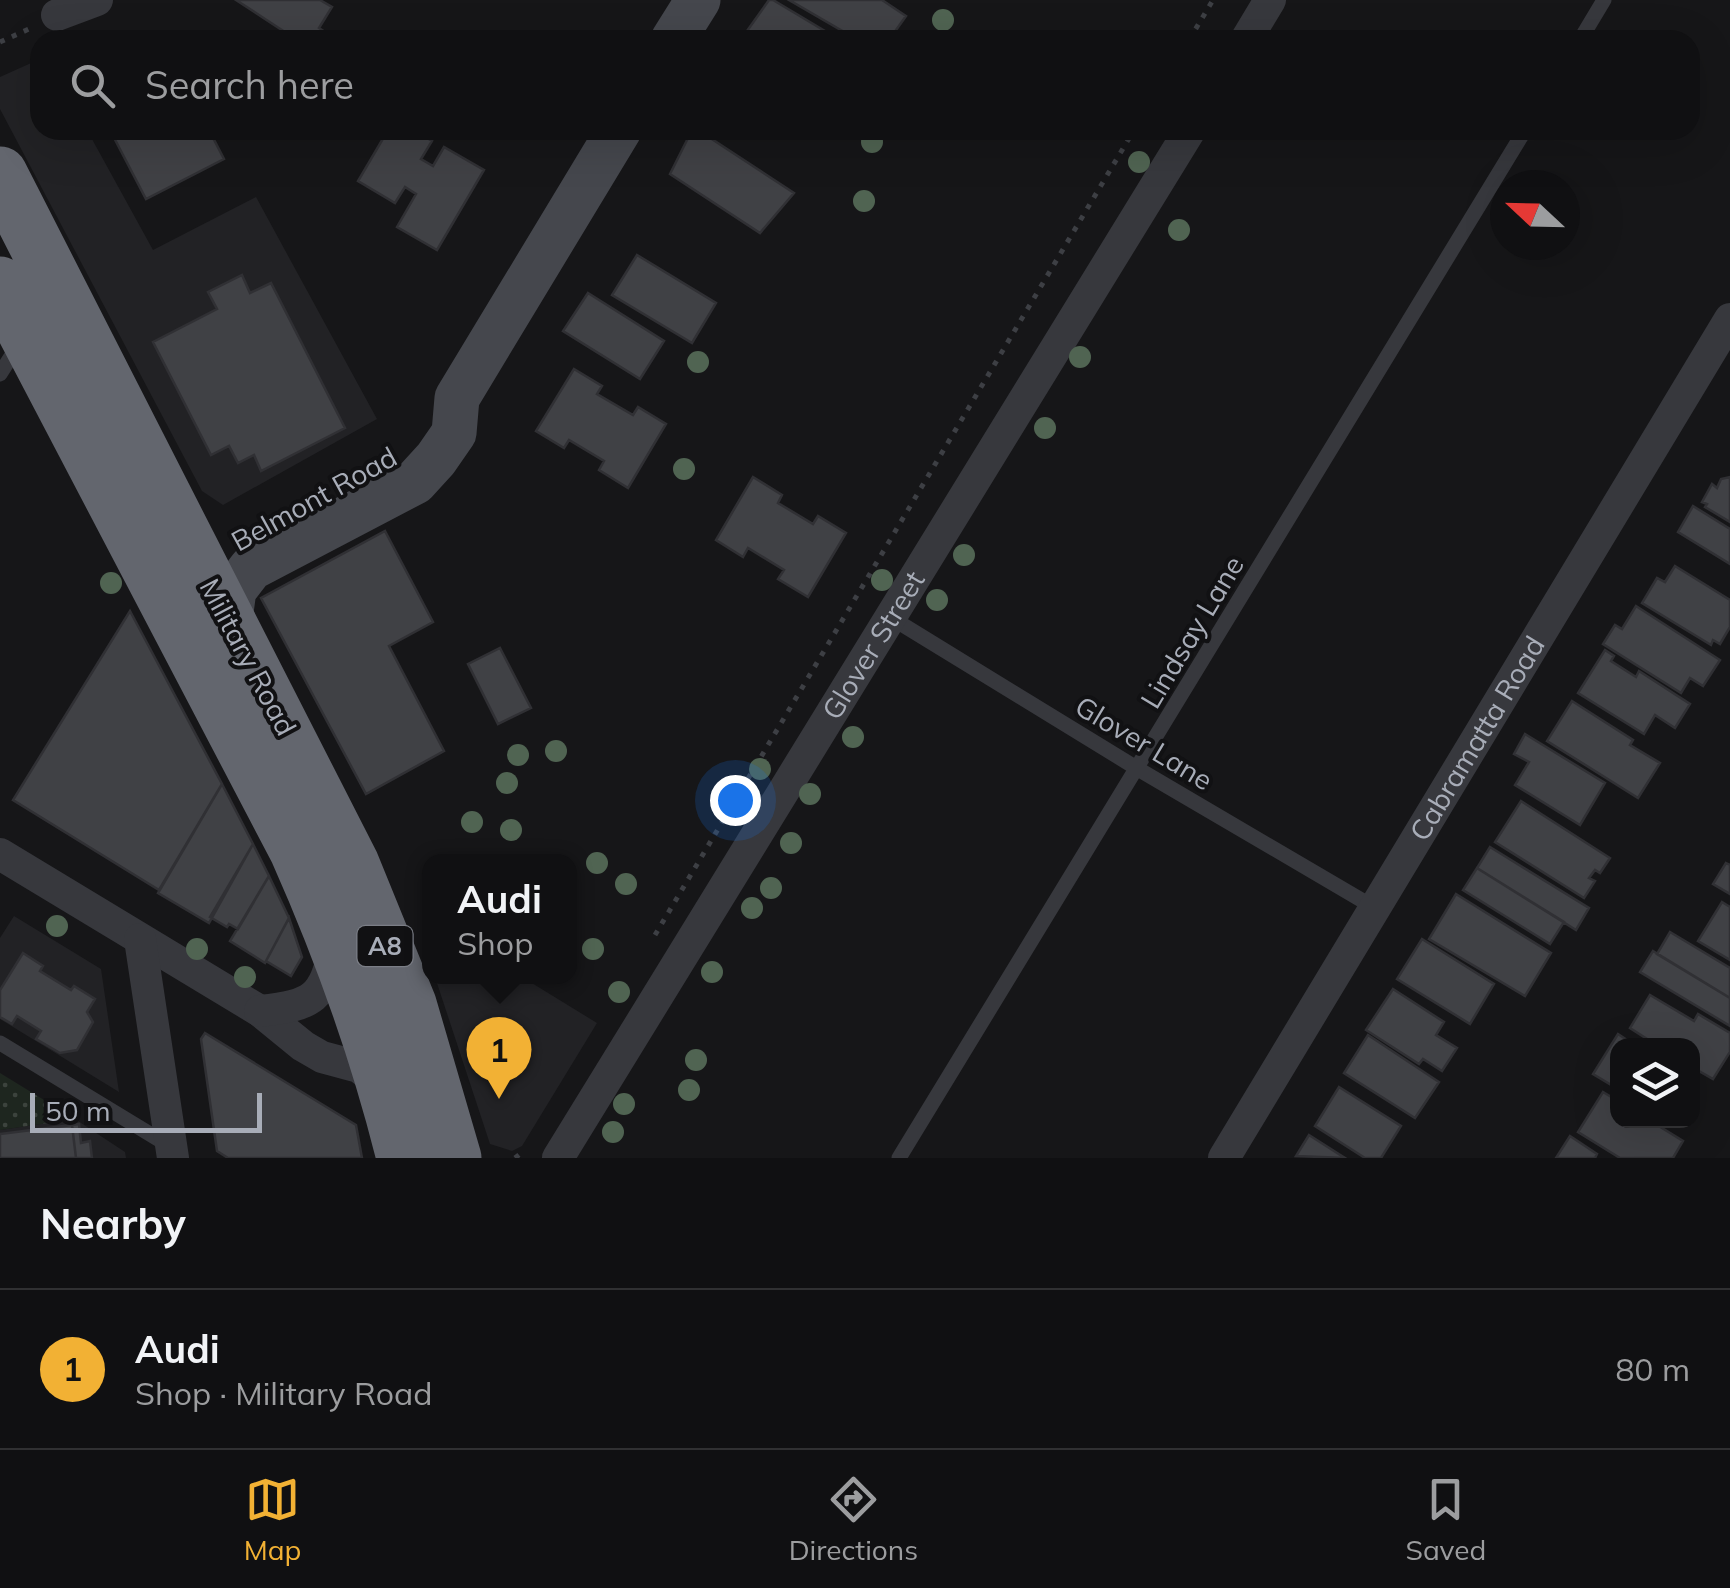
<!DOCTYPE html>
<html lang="en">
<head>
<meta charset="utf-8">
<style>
	:root { --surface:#101012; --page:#1e1e20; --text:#f1f3f6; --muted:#9c9d9f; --line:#303032; --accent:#f2b134 }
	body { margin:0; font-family:Mulish,sans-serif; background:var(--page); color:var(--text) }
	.controls { position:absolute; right:30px; bottom:30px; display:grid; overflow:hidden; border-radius:20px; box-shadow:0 10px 40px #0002 }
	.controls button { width:90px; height:90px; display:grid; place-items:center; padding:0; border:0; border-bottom:2px solid var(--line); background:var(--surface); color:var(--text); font:50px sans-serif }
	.compass { position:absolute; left:1490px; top:170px; width:90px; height:90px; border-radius:50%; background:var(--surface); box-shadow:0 10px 40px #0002; rotate:292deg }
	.scale { position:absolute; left:30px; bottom:25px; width:232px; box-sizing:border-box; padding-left:10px; border:5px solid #a8adb8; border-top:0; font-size:28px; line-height:35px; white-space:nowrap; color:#a8adb8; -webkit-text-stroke:8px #111113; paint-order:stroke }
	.you { position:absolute; left:735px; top:800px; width:35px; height:35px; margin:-25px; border:8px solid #fff; border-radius:50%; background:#1a73e8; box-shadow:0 0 0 15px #1a73e833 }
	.badge { display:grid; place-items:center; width:65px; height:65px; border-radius:50%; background:var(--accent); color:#111; font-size:32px; font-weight:700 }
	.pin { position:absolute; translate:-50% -82px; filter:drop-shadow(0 2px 5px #0008) }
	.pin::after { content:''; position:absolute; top:52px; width:35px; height:30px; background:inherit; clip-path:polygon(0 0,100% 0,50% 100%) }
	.popup { position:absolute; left:422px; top:854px; width:155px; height:130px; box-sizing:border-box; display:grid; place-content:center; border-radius:20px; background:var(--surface); filter:drop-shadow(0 2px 8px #0005); font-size:32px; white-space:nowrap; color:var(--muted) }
	.popup b { font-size:38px; color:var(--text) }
	.popup::after { content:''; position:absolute; left:50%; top:100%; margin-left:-20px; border:20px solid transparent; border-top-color:var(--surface) }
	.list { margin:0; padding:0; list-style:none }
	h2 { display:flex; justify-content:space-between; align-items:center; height:130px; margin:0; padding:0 40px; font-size:42px }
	h2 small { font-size:32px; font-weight:400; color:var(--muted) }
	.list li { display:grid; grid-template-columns:65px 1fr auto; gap:30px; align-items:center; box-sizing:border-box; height:160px; padding:0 40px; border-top:2px solid var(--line) }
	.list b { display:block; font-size:38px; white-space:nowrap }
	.list p { margin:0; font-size:32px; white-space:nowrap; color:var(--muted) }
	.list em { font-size:32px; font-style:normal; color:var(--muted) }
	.icon { flex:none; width:55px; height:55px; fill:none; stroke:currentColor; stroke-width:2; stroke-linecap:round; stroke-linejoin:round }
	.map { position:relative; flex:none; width:1730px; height:1158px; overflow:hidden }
	.search { position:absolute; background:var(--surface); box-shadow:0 10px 40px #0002; left:30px; right:30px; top:30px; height:110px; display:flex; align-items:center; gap:25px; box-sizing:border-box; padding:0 35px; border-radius:30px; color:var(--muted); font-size:38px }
	.sheet { height:290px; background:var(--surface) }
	nav { display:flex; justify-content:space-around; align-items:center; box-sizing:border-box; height:140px; border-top:2px solid var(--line); background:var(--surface); font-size:28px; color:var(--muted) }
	nav a { display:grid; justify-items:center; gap:5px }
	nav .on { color:var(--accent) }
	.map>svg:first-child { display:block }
	.built { fill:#222225 }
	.grass { fill:url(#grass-dots) }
	.building { fill:#404145; stroke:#303034; stroke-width:2.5 }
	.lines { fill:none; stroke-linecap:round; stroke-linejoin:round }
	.path { stroke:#3d3f44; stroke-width:5; stroke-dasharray:5 8; stroke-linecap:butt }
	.lane { stroke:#37383d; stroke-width:15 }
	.street { stroke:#37383d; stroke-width:32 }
	.secondary { stroke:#45474d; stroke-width:45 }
	.highway { stroke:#63666e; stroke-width:55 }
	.tree { fill:#506452 }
	.labels { text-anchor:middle; stroke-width:8; stroke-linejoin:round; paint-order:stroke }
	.shield { fill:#111113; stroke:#7b7e86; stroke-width:2.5 }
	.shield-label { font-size:25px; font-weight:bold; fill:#a8adb8 }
	.street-label { font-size:28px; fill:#a8adb8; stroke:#111113 }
</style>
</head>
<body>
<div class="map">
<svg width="1730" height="1158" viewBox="0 0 1730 1158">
	<defs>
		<pattern id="grass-dots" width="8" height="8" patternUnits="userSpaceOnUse" patternTransform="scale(2.5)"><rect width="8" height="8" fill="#1e261f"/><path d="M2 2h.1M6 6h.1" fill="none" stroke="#3c433d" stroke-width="1.8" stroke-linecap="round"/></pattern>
	</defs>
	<rect width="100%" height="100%" fill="#161618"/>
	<path class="built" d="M40 59V130H87L153 250 256 197 377 419 223 505 202 491 0 109V77Z
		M14 916 101 969 119 1092 0 1019V938Z
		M435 977H522L597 1023 522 1146 512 1151 490 1144Z
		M75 1119 125 1152 126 1158H0V1130Z"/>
	<path class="grass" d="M0 1073 75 1119 0 1130Z"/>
	<path class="building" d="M236 0H320L332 7 319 28 334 38 297 40Z
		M769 0H773L840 40H745L742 38Z
		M789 0H882L906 16 889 40H858Z
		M110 130H209L224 159 146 199Z
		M388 130H414L432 141 421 159 433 166 444 147 484 170 437 250 397 227 416 194 405 187 395 203 358 181Z
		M692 130H698L794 193 760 233 670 174Z
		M637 255 716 303 692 343 612 295Z
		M242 275 250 293 271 283 345 428 261 471 254 455 238 463 229 446 211 455 153 342 217 309 208 292Z
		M588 293 664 341 640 379 563 331Z
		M574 369 602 386 597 394 633 415 638 407 666 424 628 488 599 470 604 461 569 440 564 448 536 431Z
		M753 477 782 495 778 503 813 524 818 516 846 533 808 597 778 579 784 570 748 548 743 557 716 540Z
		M1730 477V522L1705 507 1707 504 1702 502 1712 484 1717 488 1721 479Z
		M1693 506 1730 529V564L1678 532Z
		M385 531 433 622 389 646 444 751 366 794 261 598Z
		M1675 566 1730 600V627L1720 644 1713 640 1711 645 1642 603 1657 578 1665 582Z
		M1636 606 1720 660 1703 686 1690 678 1681 693 1603 644 1615 625 1622 629Z
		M130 611 222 784 159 890 13 800Z
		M500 648 531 708 498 724 468 664Z
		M1605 650 1614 656 1611 661 1636 677 1639 671 1690 704 1675 728 1655 715 1644 734 1578 693Z
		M1572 701 1633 740 1630 745 1660 763 1638 798 1547 741Z
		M1525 734 1605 783 1580 825 1515 785 1529 762 1514 754Z
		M222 784 253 844 209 923 158 893Z
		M1521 801 1610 858 1600 873 1595 870 1589 878 1595 881 1584 898 1495 842Z
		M253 844 269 876 238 929 229 924 227 927 210 917Z
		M1490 847 1589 908 1576 930 1477 868Z
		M1726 863 1730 865V894L1713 884Z
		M1477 868 1564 922 1550 944 1463 890Z
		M269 876 289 918 265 963 230 941Z
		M1456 894 1551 953 1525 996 1429 939Z
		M1722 902 1730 907V960L1698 941Z
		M289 918 302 957 291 976 266 961Z
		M1670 932 1730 968V998L1657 954Z
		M1422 939 1494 984 1470 1024 1397 979Z
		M1653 951 1730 998V1026L1640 972Z
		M23 953 43 966 40 971 71 990 74 986 95 999 87 1012 93 1022 77 1050 60 1053 36 1039 41 1031 17 1016 12 1024 0 1017V990Z
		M1393 989 1444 1022 1436 1035 1457 1048 1442 1071 1423 1059 1419 1064 1366 1030Z
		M1650 995 1694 1021 1698 1014 1730 1033V1052L1713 1079 1692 1067V1046H1658L1630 1028Z
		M205 1033 356 1125 362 1158H228L217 1151 201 1039Z
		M1618 1034 1636 1046H1618V1089L1593 1074Z
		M1368 1035 1439 1082 1415 1118 1344 1073Z
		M1339 1087 1401 1126 1381 1158H1365L1315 1126Z
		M1603 1092 1618 1101V1120H1649L1683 1141 1673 1158H1620L1578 1132Z
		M79 1124 81 1143 90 1141 92 1158H76L72 1125Z
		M72 1125 76 1158H0V1134Z
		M1309 1135 1345 1158 1296 1156Z
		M1570 1136 1597 1154 1595 1158H1556Z"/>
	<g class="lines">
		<path class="path" d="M1189 40 1213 0
			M0 42 29 29
			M655 935 1134 130
			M515 1158 525 1150"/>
		<path class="lane" d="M1580 40 1604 0
			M0 374 19 344
			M890 617 1138 769 1375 908
			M0 1043 168 1145
			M899 1158 1525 130"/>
		<g class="street">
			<path d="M57 15 97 0"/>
			<path d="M1246 40 1270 0"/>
			<path d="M0 854 260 1011 303 1046 322 1057 359 1067 382 1086"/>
			<path d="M140 939 173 1158"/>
			<path d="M260 1011C313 1005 324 999 335 946"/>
			<path id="s1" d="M558 1158 1190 130"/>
			<path id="s2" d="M1224 1158 1730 319"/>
		</g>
		<path class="secondary" d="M673 40 698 0
			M230 619 234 590 251 568 415 482 436 459 454 433 457 398 619 130"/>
		<path class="highway" d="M0 174 352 864 409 1004 454 1158
			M0 284 297 851C341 950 378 1053 404 1158"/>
	</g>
	<g class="tree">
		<circle cx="943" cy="20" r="11"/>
		<circle cx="872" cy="142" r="11"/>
		<circle cx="1139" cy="162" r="11"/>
		<circle cx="864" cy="201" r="11"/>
		<circle cx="1179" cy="230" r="11"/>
		<circle cx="1080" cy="357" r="11"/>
		<circle cx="698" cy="362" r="11"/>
		<circle cx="1045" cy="428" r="11"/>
		<circle cx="684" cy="469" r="11"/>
		<circle cx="964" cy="555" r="11"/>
		<circle cx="882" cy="580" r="11"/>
		<circle cx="111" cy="583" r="11"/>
		<circle cx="937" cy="600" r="11"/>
		<circle cx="853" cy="737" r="11"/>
		<circle cx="556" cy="751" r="11"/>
		<circle cx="518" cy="755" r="11"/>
		<circle cx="760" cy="769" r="11"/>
		<circle cx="507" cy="783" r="11"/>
		<circle cx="810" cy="794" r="11"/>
		<circle cx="738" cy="810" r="11"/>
		<circle cx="472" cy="822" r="11"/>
		<circle cx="511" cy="830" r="11"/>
		<circle cx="791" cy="843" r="11"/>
		<circle cx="597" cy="863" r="11"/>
		<circle cx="626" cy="884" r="11"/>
		<circle cx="771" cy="888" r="11"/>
		<circle cx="752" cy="908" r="11"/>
		<circle cx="57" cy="926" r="11"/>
		<circle cx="197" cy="949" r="11"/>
		<circle cx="593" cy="949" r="11"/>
		<circle cx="712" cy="972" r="11"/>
		<circle cx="245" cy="977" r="11"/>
		<circle cx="619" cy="992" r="11"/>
		<circle cx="696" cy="1060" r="11"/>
		<circle cx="689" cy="1090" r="11"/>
		<circle cx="624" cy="1104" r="11"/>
		<circle cx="613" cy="1132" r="11"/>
	</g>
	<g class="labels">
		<rect class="shield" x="357.5" y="926" width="55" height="40" rx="8"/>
		<g class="shield-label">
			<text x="385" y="955">A8</text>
		</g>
		<g class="street-label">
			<text transform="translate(314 499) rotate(-29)" y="10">Belmont Road</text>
			<text transform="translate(1192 632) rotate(-59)" y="10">Lindsay Lane</text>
			<text dy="10" stroke="none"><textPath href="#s1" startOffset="602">Glover Street</textPath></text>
			<text transform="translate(248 657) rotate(62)" y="10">Military Road</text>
			<text dy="10" stroke="none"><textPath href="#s2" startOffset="490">Cabramatta Road</textPath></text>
			<text transform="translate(1144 743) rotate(31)" y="10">Glover Lane</text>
		</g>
	</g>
</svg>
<div class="controls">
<button><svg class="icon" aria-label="layers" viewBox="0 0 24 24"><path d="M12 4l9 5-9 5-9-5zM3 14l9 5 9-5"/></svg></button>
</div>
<svg class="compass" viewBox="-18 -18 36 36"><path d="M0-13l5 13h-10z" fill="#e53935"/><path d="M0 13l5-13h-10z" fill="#9c9d9f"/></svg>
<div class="scale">50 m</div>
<div class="you"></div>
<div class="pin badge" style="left:499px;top:1099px">1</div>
<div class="popup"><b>Audi</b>Shop</div>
<div class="search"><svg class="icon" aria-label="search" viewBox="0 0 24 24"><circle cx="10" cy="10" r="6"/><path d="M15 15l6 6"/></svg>Search here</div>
</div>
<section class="sheet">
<h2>Nearby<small></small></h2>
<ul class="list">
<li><span class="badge">1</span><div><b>Audi</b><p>Shop · Military Road</p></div><em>80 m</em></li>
</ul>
</section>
<nav>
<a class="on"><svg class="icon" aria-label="map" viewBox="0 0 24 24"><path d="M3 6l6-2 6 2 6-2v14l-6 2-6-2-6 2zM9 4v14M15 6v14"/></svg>Map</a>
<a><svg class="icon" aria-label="directions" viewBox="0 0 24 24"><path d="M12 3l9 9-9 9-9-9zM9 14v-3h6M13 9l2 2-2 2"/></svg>Directions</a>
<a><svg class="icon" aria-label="saved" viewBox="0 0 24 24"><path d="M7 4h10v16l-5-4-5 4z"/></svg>Saved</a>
</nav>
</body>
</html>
